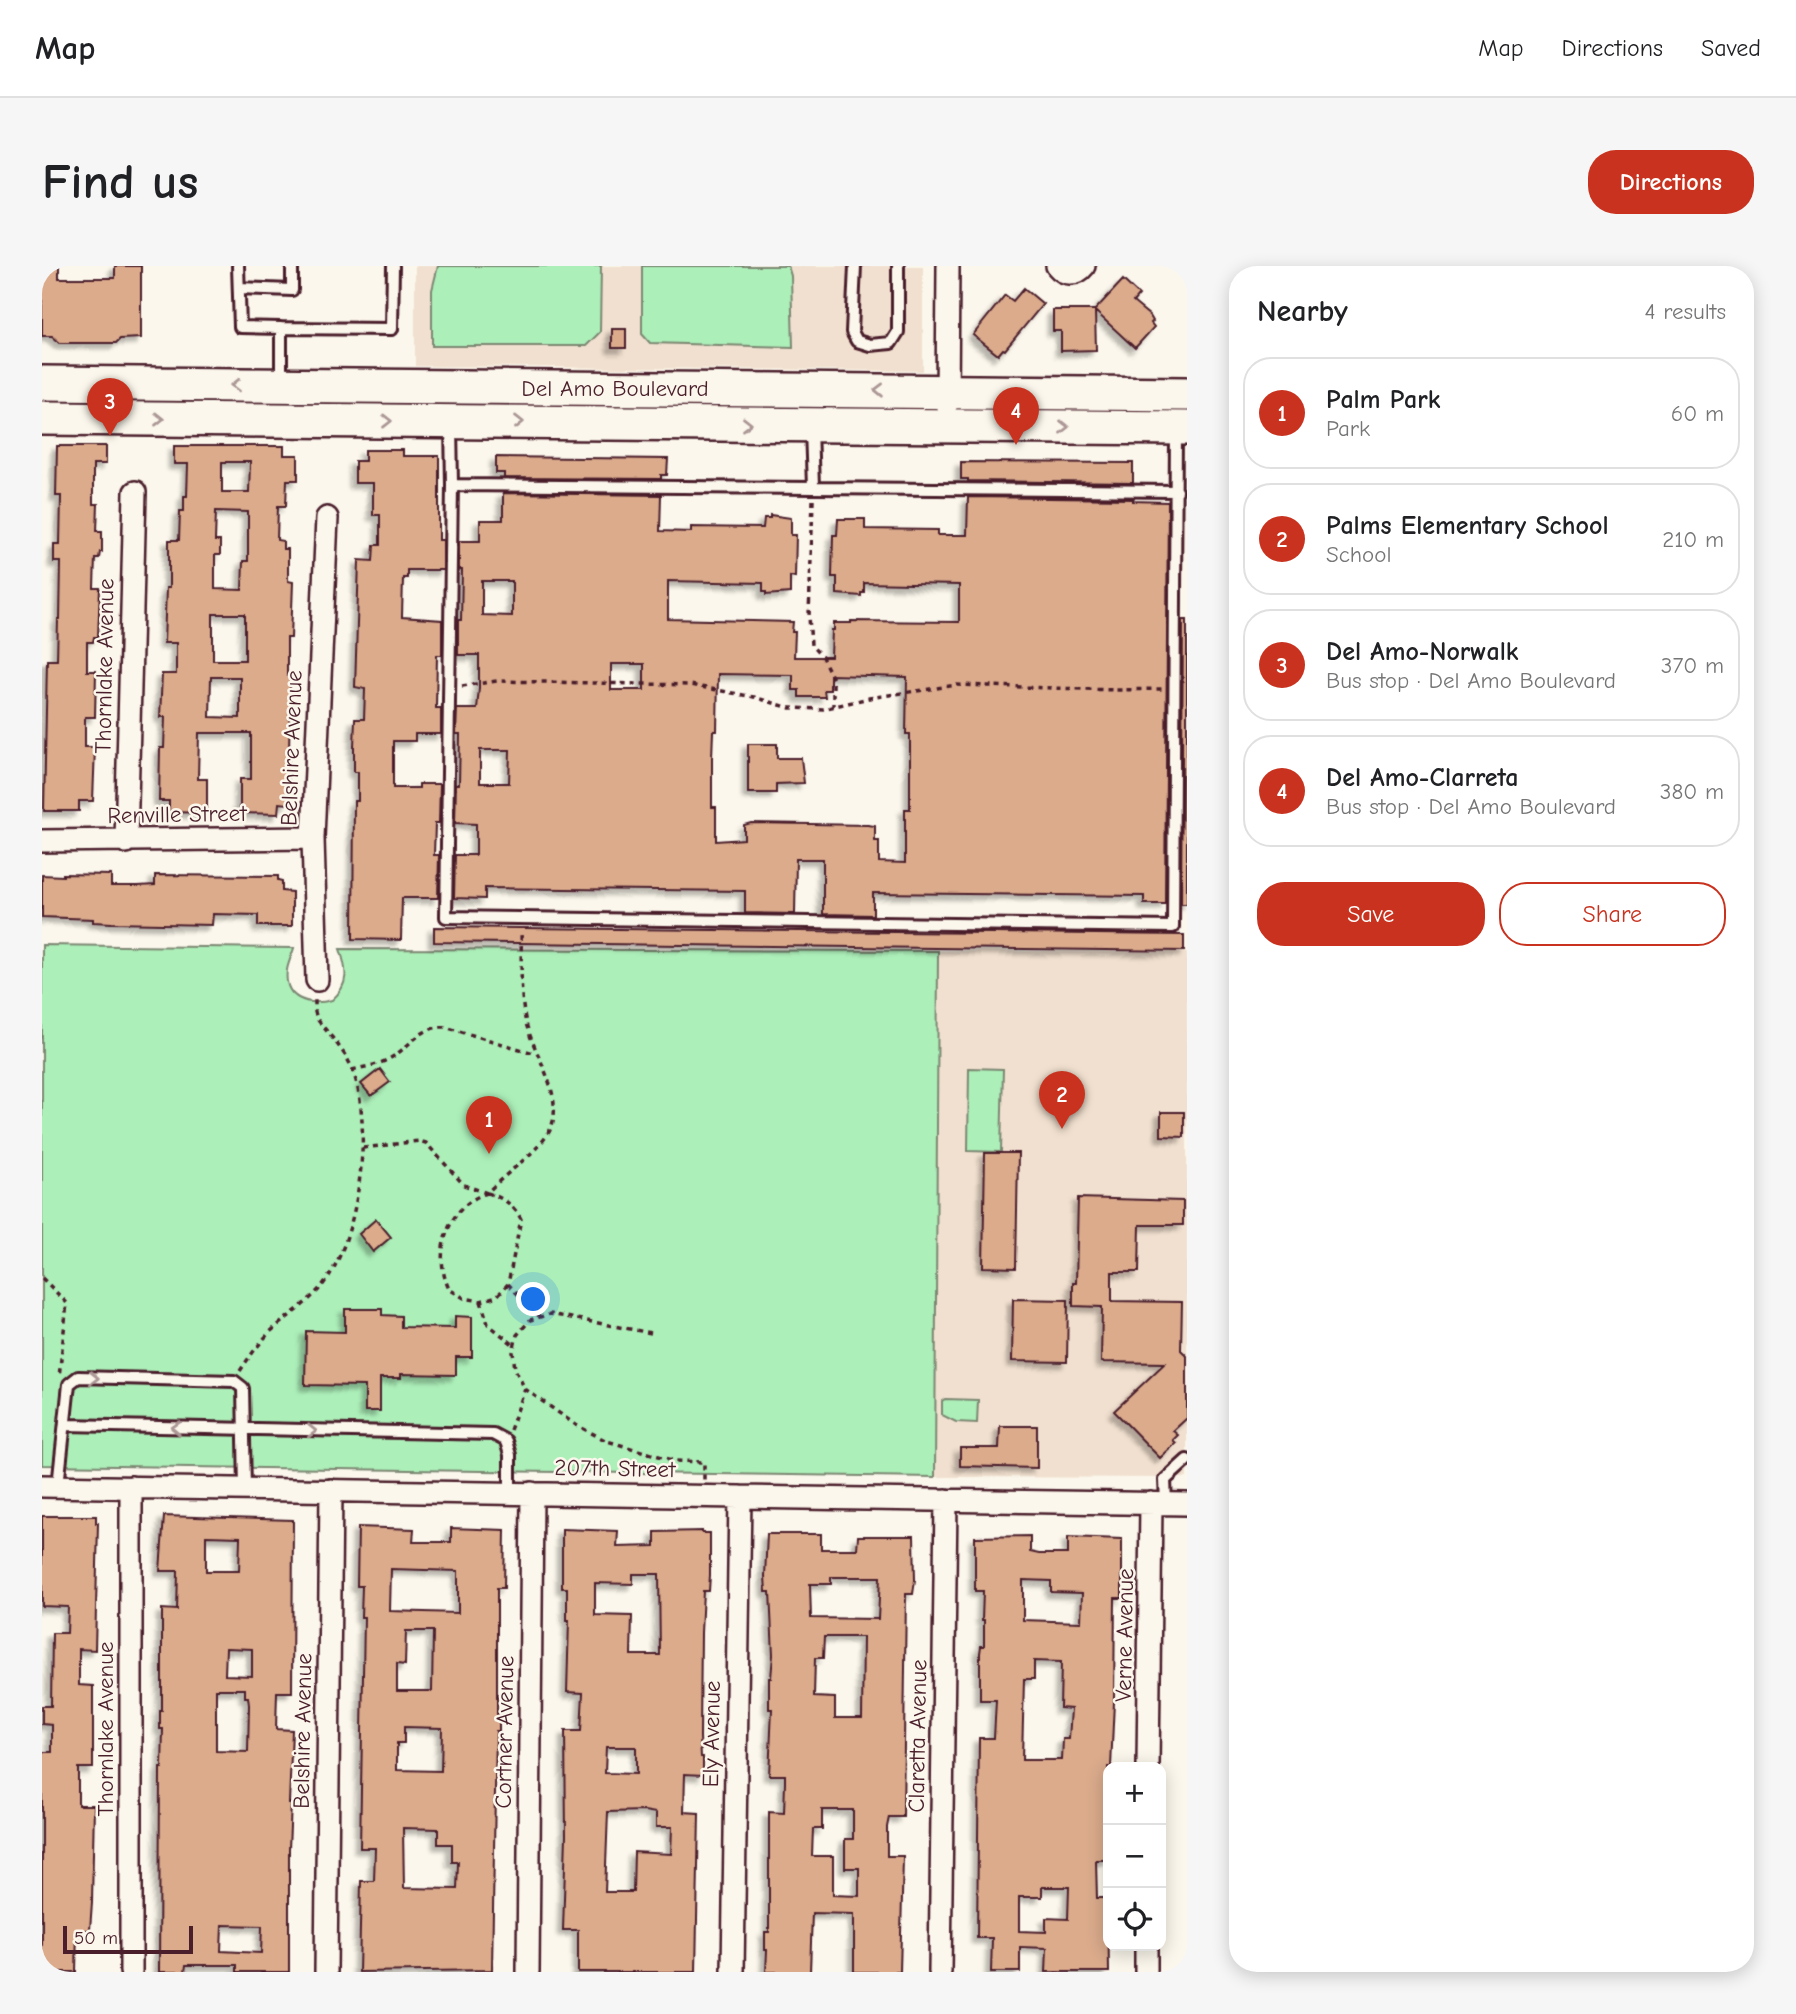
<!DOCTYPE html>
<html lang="en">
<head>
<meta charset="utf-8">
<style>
	:root { --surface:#fff; --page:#f6f6f6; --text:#202124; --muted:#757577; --line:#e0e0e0; --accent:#c8321e }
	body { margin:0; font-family:"Comic Neue",sans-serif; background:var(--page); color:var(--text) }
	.controls { position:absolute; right:21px; bottom:21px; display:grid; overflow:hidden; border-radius:14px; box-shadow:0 4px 18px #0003 }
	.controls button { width:63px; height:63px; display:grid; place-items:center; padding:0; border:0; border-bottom:2px solid var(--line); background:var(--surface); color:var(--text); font:35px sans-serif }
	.scale { position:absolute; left:21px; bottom:18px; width:130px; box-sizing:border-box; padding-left:7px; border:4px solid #4a1f2b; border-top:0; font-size:19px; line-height:24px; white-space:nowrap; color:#4a1f2b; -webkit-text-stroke:5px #fbf7ec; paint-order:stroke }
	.you { position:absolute; left:492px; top:1034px; width:24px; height:24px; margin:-18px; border:5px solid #fff; border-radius:50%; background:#1a73e8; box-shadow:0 0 0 10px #1a73e833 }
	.badge { display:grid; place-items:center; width:46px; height:46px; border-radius:50%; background:var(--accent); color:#fff; font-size:23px; font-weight:700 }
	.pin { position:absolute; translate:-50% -58px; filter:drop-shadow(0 2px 4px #0008) }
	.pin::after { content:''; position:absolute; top:37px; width:24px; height:21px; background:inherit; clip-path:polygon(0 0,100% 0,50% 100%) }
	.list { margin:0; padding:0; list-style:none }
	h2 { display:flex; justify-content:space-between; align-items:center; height:91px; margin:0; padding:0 28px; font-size:30px }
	h2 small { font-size:23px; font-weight:400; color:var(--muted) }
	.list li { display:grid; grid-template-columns:46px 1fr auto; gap:21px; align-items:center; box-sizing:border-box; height:112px; margin:0 14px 14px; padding:0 14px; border:2px solid var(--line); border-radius:28px }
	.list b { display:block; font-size:26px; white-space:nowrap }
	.list p { margin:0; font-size:23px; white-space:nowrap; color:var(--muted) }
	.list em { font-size:23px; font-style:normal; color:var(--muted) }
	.actions { display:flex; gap:14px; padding:21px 28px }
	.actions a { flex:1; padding:16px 0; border:2px solid var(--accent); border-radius:28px; text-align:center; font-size:24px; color:var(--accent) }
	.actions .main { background:var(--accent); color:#fff }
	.icon { flex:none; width:38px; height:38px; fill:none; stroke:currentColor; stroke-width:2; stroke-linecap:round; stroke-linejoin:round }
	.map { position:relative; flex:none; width:1145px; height:1706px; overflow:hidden; border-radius:28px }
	header { display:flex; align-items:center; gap:42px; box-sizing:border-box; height:98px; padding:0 35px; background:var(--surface); border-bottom:2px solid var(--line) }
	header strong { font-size:33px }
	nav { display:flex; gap:38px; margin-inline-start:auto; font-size:24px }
	.intro { display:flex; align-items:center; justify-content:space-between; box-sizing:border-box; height:168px; padding:0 42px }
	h1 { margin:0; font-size:49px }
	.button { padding:18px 32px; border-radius:28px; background:var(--accent); color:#fff; font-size:24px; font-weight:700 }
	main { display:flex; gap:42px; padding:0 42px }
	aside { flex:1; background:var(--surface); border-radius:28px; box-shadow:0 4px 18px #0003 }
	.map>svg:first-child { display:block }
	.built { fill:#f1e0cf }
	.green { fill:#acefb9; stroke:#7b8772; stroke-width:2 }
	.building { fill:#dbab8c; stroke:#4a1f2b; stroke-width:2; fill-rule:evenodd; filter:url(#shadow) }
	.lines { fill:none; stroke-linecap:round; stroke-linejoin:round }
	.service-casing { stroke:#4a1f2b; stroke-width:16 }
	.minor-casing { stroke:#4a1f2b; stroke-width:26 }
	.primary-casing { stroke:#4a1f2b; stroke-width:38 }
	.path { stroke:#4a1f2b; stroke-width:3.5; stroke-dasharray:5 5; stroke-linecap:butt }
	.service { stroke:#fbf7ec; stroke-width:10 }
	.minor { stroke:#fbf7ec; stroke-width:21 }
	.primary { stroke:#fbf7ec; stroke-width:33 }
	.oneway { stroke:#ab9695 }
	.labels { text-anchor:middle; stroke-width:5; stroke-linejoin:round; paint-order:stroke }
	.street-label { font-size:23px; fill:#4a1f2b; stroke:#fbf7ec }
</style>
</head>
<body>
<header>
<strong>Map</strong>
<nav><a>Map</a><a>Directions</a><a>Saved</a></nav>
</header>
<div class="intro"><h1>Find us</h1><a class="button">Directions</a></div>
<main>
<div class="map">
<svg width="1145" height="1706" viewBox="0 0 1145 1706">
	<defs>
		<filter id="shadow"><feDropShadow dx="-5" dy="5" stdDeviation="2" flood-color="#0004"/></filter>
	</defs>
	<rect width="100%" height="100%" fill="#fbf7ec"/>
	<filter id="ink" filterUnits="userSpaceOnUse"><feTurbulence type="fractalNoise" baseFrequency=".0143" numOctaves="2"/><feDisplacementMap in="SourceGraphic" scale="14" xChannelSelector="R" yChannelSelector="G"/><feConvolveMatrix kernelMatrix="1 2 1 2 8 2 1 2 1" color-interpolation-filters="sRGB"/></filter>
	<g filter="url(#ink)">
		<path class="built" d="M373 0H881V105L373 100Z
			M896 685 1145 686V1212L893 1211Z"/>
		<path class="green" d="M396 0H559L558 66 544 80H390V24Z
			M600 0H746L749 10 751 81 608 77 600 68Z
			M0 679 252 682C250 689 246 697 245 704 241 734 267 740 290 734 308 718 305 704 298 683L896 685 893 1211 0 1199Z
			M927 802 961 803 959 886 926 885Z
			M903 1133 936 1134 935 1157 914 1156 900 1149V1135Z"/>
		<path class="building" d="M0 0H17V12H73V0H99V72L78 73 74 77H18L10 70H0Z
			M1081 14 1097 29 1091 36 1108 50 1111 55 1109 57 1112 61 1093 82 1053 45 1054 84 1019 85V65H1011V44H1053Z
			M982 22 1001 38 963 84 961 83 956 89 931 69 963 29 971 35Z
			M570 63H584V82H570Z
			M15 180H64V198H51V238H56L55 265H60V286H58L57 292H53L52 322H58L56 371H52L51 376H45V405H54L53 451H43V481H53L51 535H37V545H2L5 394H15L16 353H18L19 296H12V278H18L19 230H14Z
			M132 180H242V189H256V214H245L244 240H236L235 274 241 275V283H246V315L251 316 249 372H245V410H248V435L246 538 237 537 236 548 198 547V513H209V467H157L156 513H165V547L127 546V535H117L118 482H122L123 451H118L120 408H134V377H122L124 322H127V274H137L138 245H142V230H145L146 198H132ZM180 196H208L207 226H180ZM174 245 206 246V295H201L200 324 173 323V289H178V275H173ZM171 348H203V394H171ZM169 411H198V452L168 451Z
			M323 184H361V190H397V274H401V304H365V312H361L360 351 400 354V389H395L394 442H399V468H373V475H351V522H377V518H398L397 557H393L392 589H397L396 632H360L359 674 311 673 312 535H316V506H312V481L313 453H322L323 423 313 421 317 294 331 295 332 279H338V249H331V217H313V195H323Z
			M454 191 626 193 625 209H619V213L462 212V207H454Z
			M919 196 1091 197V217L926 215V213H919Z
			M461 227 619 229 618 265 649 266V261L721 262 722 252H728V249L749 252V269H754L753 311 748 310V327L724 329V326H721V317L626 315V353L751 356 750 366H753L752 391H789L790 364H792V357H809V355L917 356V319L822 317V327H819V330L795 328V311H790L791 269H795L796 253H823V263L896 264V269H925L926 231 1091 233V235L1126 236 1123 638H1102V630L831 627V649L781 648V593H754L753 648 703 647V625L443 622V633L412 632 413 589H434V558L413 557 414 518H417L418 468H414L415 443H435L437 422V389H416V354H419L420 304H417V275H438V254H461ZM440 315H470V350L440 349ZM569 398H602V424H569ZM676 408 751 409V424H757V431H783L782 424H788V409L865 411 864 468H868V543H863V597L837 596V575H833V560L826 559 709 557 702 559V573L674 575V541H670V492L671 465H675ZM438 484H468L467 517H438Z
			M1141 354H1145V638H1139Z
			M706 478H735V492H759L762 517 734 518V527H706Z
			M21 608 69 609V620H96L113 619V609L236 610V614L240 615V625L250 626V660H216V649L171 648 170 659 70 657 51 656V653L0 651V609L21 610Z
			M392 661 1142 669V685L392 676Z
			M338 803 348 816 329 830 319 818Z
			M1119 846H1142V871L1119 870Z
			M943 887H976L974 1002 941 1001Z
			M1036 932 1141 935V959H1098L1097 1006H1070V1035L1140 1036 1139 1084 1145 1090V1152L1131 1165 1136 1169 1131 1174 1134 1177 1118 1192 1072 1145 1123 1097 1059 1096 1060 1041 1031 1040V1017H1034Z
			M334 953 349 971 331 986 317 968Z
			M971 1033 1026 1034 1025 1096 970 1095Z
			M303 1043H340V1049L359 1050V1061L413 1062V1050L430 1051V1091H414V1109L359 1108V1112H338V1145H323V1120L263 1119 264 1065 303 1066Z
			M958 1160H995V1202L918 1200V1182H957Z
			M0 1250H54V1257H56L53 1384 37 1383V1419L51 1420V1502H36V1539H52L50 1636 48 1664H35L34 1706H5L6 1699H0V1486H10V1459L0 1458V1440H9L10 1367H25L26 1341 0 1340Z
			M122 1250 251 1254 250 1426H235L234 1463 250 1464 247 1537H249L247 1583V1706H195V1699H144L143 1706H117L118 1502H120L121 1463H118V1445H120V1343L135 1344 136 1305H118ZM164 1270 198 1271 197 1305H164ZM184 1382 210 1383V1410L183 1409ZM174 1423H203V1431H206L207 1439 206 1486 174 1485ZM180 1659 220 1660 219 1687 179 1685Z
			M316 1261 372 1263 371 1276H409V1262L463 1264 462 1322H455V1448H457V1465H454L450 1704 317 1706 319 1615H332L333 1582H318L322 1351H319L320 1320H315ZM349 1303 416 1305V1347L348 1345ZM364 1365H391L390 1425H355V1398L363 1399ZM362 1461 400 1462 399 1505 355 1504V1477H362ZM361 1562 396 1563V1578H410V1596H416L415 1623 362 1622Z
			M520 1263 576 1265 575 1281 613 1280V1266L660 1265V1267H668V1309L667 1325H661L659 1367 658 1471 659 1491H661V1509L643 1508 642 1546 657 1547 654 1706H536V1664H521L524 1570 523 1465H539L541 1427 525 1426 527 1354H525V1322H520ZM591 1308H617L618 1389H589L590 1350 553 1349V1317L591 1318ZM564 1481H594V1508L563 1507ZM602 1545 614 1547V1561H630L629 1588 592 1586 591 1626H563L566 1546Z
			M725 1268H779V1283H815L816 1270H872L873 1314 871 1328H864L861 1551H847L845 1561V1590H861V1592L858 1706H812V1648L770 1647 768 1706H724L725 1684H723V1666H727V1546L742 1547 743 1517V1509H727L730 1443H727V1412H729L731 1389 728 1326H724L723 1310ZM789 1311H838L836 1353 769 1352 768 1318H789ZM782 1371H821L820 1452H793V1432L772 1431 773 1392H781ZM780 1544H811V1573H803V1602H817V1630L791 1629V1590H770L771 1563H780Z
			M988 1270V1286L997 1288H1026V1271L1080 1273V1332H1073L1072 1436 1069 1501H1066V1594H1054L1055 1632H1066L1067 1706H1004L1005 1682 978 1681V1706H949L950 1672H935L937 1472H952L954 1434H938V1387L939 1380H942V1354H940L941 1325H933V1271ZM981 1314 1009 1315V1326L1040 1327 1039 1356 981 1354ZM992 1395 1019 1396 1018 1442 1029 1443 1027 1473H1021L1020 1494H980L982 1413H992ZM1000 1621H1027L1026 1653 1004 1652V1666L977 1665V1631H1000Z"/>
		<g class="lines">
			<g class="service-casing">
				<path id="service" d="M196 0 198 61 239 62V115
					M813 0 810 66 815 75 828 79 849 77 856 66V0
					M197 22 250 24V0
					M239 62 350 63 351 0
					M409 159 410 219 404 651 1131 661 1134 165
					M769 162 771 221
					M410 219 1135 225
					M24 1159 451 1168 464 1175 468 1189V1227
					M16 1220 27 1118 36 1111 192 1115 201 1122 203 1223
					M1124 1237 1123 1214 1145 1194"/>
			</g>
			<g class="minor-casing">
				<path id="minor" d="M1015 0C1023 10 1035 9 1042 0
					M905 138 906 0
					M0 575 271 572
					M84 576 93 226
					M275 714 271 572 285 252
					M0 1220 1145 1238
					M1106 1501 1109 1237
					M89 1706V1221
					M284 1706 289 1224
					M486 1706 490 1227
					M691 1706 698 1231
					M898 1706 904 1234
					M1104 1706V1680"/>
			</g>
			<g class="primary-casing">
				<path id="primary" d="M0 117 1145 128
					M0 152 1145 162"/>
			</g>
			<path class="path" d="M771 234 767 350 769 379 780 391 791 413V440
				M420 420 455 415 648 419 712 431 748 442 781 443 827 432 915 419 1074 424 1120 423
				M310 804C322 801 336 799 347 793 367 782 378 760 403 761L495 788
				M321 882 377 875 384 877 422 919 445 927C463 907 494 888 507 866 525 832 492 789 484 757 477 727 480 696 479 665
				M445 927C461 932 471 938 479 953L466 1018 455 1030 439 1035 422 1032 407 1023C390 987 406 939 445 927Z
				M0 1012 25 1037 17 1111
				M466 1018 498 1051
				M439 1035 446 1058 472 1079
				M609 1067 508 1048 488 1054 475 1069 471 1086 473 1103 483 1123 534 1159 565 1175 634 1195 662 1196V1214
				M198 1105C207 1091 216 1079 227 1067 244 1051 264 1039 279 1021 318 976 334 850 307 796 299 781 286 767 275 753L273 746V733
				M468 1164 483 1123"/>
			<use href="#service" class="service"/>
			<use href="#minor" class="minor"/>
			<use href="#primary" class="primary"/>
		</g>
		<defs><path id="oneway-chevron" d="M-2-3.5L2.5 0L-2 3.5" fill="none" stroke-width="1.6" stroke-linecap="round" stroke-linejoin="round" transform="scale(1.75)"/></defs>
		<g class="oneway">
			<use href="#oneway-chevron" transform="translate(194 119) rotate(-180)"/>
			<use href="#oneway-chevron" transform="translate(837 124) rotate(-179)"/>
			<use href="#oneway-chevron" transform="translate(117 153)"/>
			<use href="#oneway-chevron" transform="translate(345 155)"/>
			<use href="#oneway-chevron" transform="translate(477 156)"/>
			<use href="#oneway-chevron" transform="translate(705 158)"/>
			<use href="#oneway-chevron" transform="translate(1022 161)"/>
			<use href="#oneway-chevron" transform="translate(52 1112) rotate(1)"/>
			<use href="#oneway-chevron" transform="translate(134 1162) rotate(-178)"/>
			<use href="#oneway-chevron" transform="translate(270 1165) rotate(1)"/>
		</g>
	</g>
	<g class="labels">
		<g class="street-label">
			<text x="573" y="130">Del Amo Boulevard</text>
			<text transform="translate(62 400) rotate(-89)" y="8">Thornlake Avenue</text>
			<text transform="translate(249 482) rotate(-88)" y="8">Belshire Avenue</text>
			<text transform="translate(135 548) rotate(-1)" y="8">Renville Street</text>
			<text transform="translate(573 1202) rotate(1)" y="8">207th Street</text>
			<text transform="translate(1082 1369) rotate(-89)" y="8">Verne Avenue</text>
			<text transform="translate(63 1463) rotate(-90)" y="8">Thornlake Avenue</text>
			<text transform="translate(260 1465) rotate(-89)" y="8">Belshire Avenue</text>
			<text transform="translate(462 1466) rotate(-89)" y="8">Cortner Avenue</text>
			<text transform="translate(669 1468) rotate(-89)" y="8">Ely Avenue</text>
			<text transform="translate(875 1470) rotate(-89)" y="8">Claretta Avenue</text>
		</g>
	</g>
</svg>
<div class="controls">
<button>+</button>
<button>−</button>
<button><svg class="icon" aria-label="locate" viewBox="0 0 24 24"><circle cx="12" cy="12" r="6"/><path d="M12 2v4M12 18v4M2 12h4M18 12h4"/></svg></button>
</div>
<div class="scale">50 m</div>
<div class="you"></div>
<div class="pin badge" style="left:447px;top:888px">1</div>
<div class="pin badge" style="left:1020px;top:863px">2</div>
<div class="pin badge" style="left:68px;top:170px">3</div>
<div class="pin badge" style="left:974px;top:179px">4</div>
</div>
<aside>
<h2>Nearby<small>4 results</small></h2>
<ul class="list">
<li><span class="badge">1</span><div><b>Palm Park</b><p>Park</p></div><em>60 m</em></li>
<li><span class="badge">2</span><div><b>Palms Elementary School</b><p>School</p></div><em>210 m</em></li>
<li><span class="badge">3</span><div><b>Del Amo-Norwalk</b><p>Bus stop · Del Amo Boulevard</p></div><em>370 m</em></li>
<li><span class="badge">4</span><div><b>Del Amo-Clarreta</b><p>Bus stop · Del Amo Boulevard</p></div><em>380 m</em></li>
</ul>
<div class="actions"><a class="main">Save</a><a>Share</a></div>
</aside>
</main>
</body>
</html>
